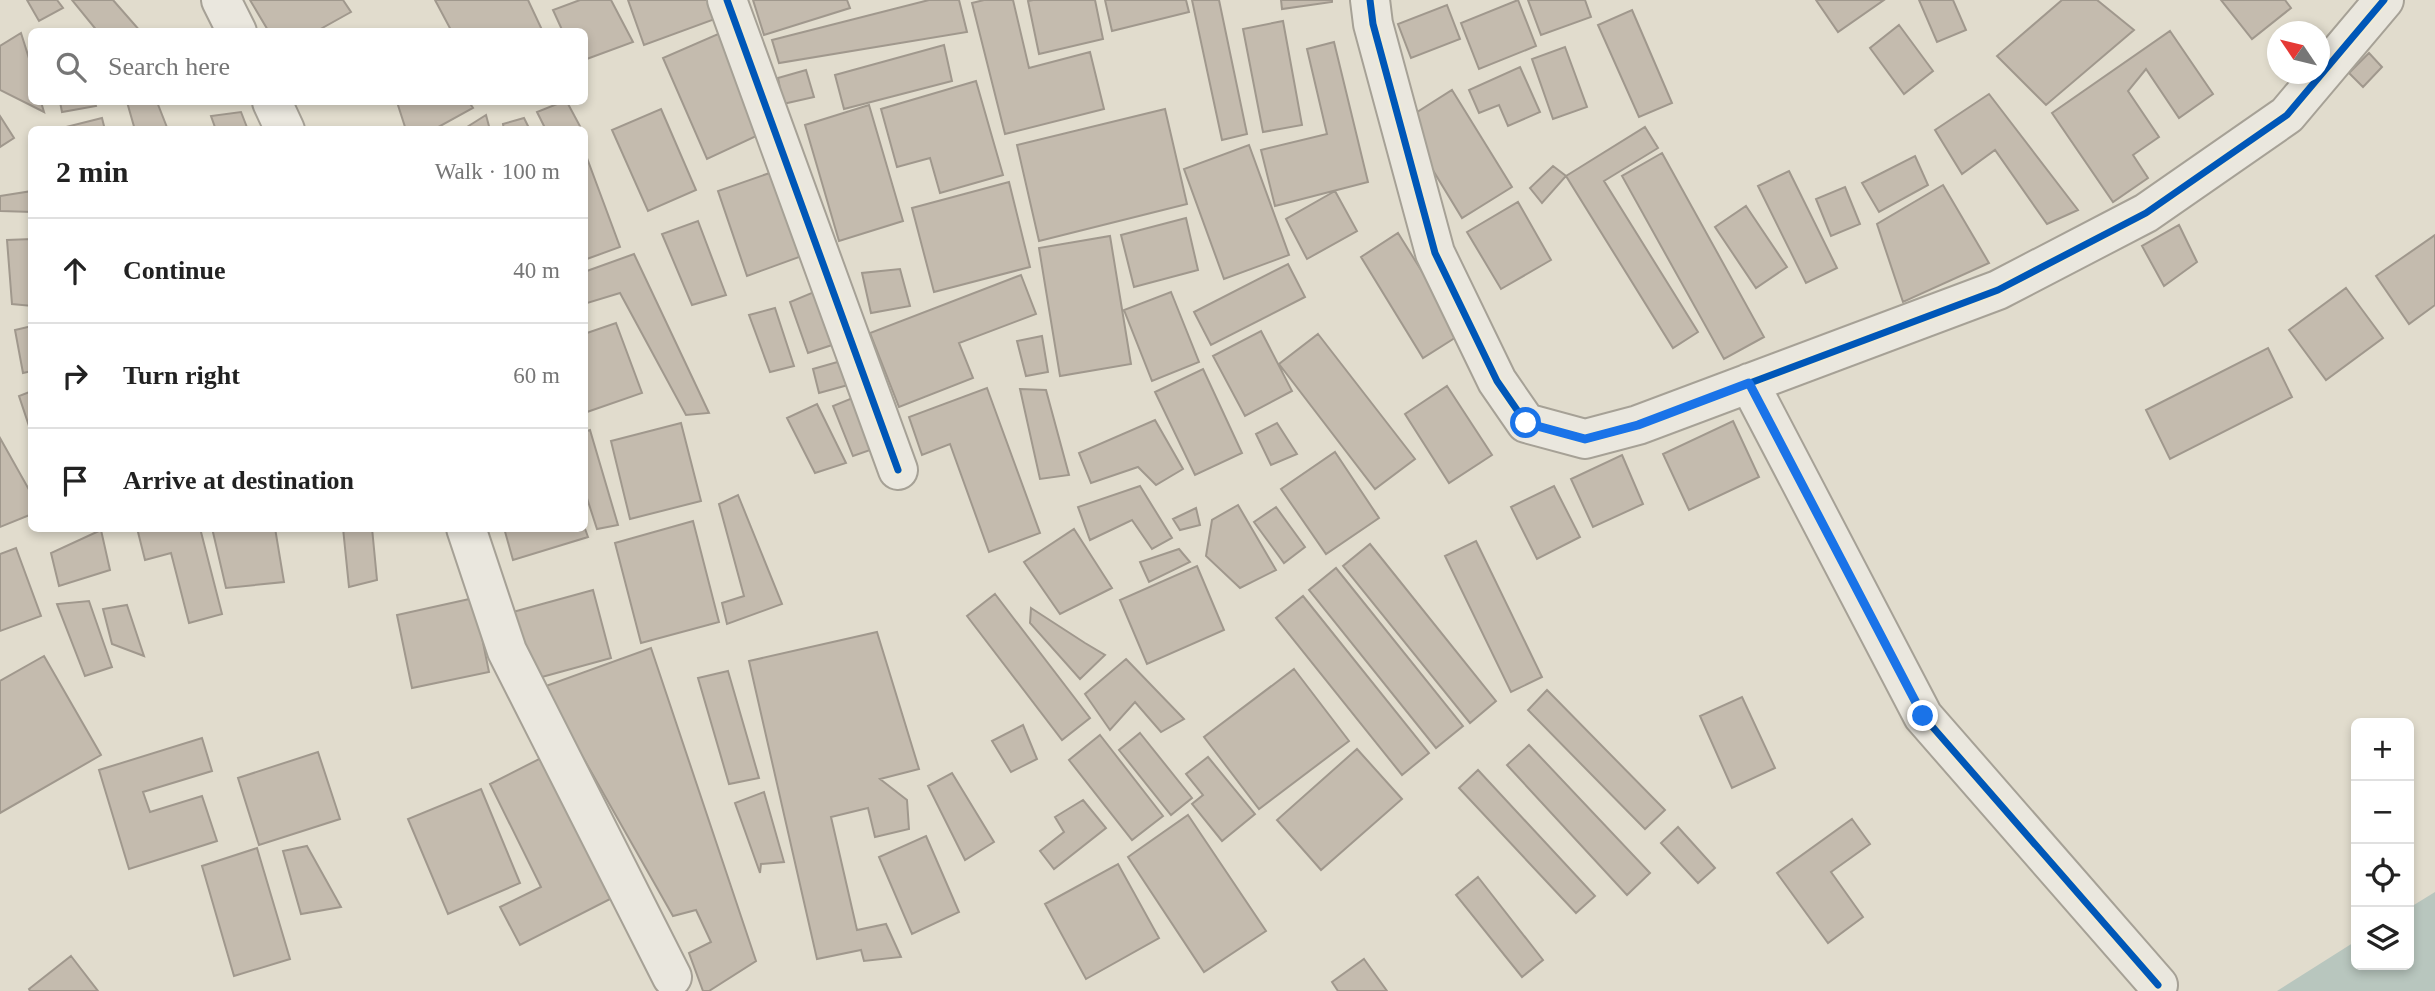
<!DOCTYPE html>
<html lang="en">
<head>
<meta charset="utf-8">
<style>
	:root { --surface:#fff; --page:#f2f2f2; --text:#222; --muted:#767676; --line:#e0e0e0 }
	body { margin:0; font-family:Georgia,serif; background:var(--page); color:var(--text) }
	.controls { position:absolute; right:21px; bottom:21px; display:grid; overflow:hidden; border-radius:10px; box-shadow:0 4px 10px #0003 }
	.controls button { width:63px; height:63px; display:grid; place-items:center; padding:0; border:0; border-bottom:2px solid var(--line); background:var(--surface); color:var(--text); font:35px sans-serif }
	.compass { position:absolute; left:2267px; top:21px; width:63px; height:63px; border-radius:50%; background:var(--surface); box-shadow:0 4px 10px #0003; rotate:305deg }
	.stop { position:absolute; width:21px; height:21px; margin:-16px; border:5px solid #1a73e8; border-radius:50%; background:#fff }
	.stop.end { background:#1a73e8; border-color:#fff; box-shadow:0 2px 7px #0008 }
	.list { margin:0; padding:0; list-style:none }
	h2 { display:flex; justify-content:space-between; align-items:center; height:91px; margin:0; padding:0 28px; font-size:30px }
	h2 small { font-size:23px; font-weight:400; color:var(--muted) }
	.list li { display:grid; grid-template-columns:46px 1fr auto; gap:21px; align-items:center; box-sizing:border-box; height:105px; padding:0 28px; border-top:2px solid var(--line) }
	.list b { display:block; font-size:26px; white-space:nowrap }
	.list em { font-size:23px; font-style:normal; color:var(--muted) }
	.icon { flex:none; width:38px; height:38px; fill:none; stroke:currentColor; stroke-width:2; stroke-linecap:round; stroke-linejoin:round }
	.map { position:relative; flex:none; width:2435px; height:991px; overflow:hidden }
	.search { position:absolute; background:var(--surface); box-shadow:0 4px 10px #0003; left:28px; top:28px; width:560px; height:77px; display:flex; align-items:center; gap:18px; box-sizing:border-box; padding:0 24px; border-radius:10px; color:var(--muted); font-size:26px }
	.panel { position:absolute; background:var(--surface); box-shadow:0 4px 10px #0003; left:28px; top:126px; width:560px; height:406px; border-radius:10px }
	.map>svg:first-child { display:block }
	.water { fill:#b8c6be }
	.building { fill:#c4bbae; stroke:#a0988d; stroke-width:2 }
	.lines { fill:none; stroke-linecap:round; stroke-linejoin:round }
	.street-casing { stroke:#a6a196; stroke-width:42 }
	.street { stroke:#eae7de; stroke-width:38 }
	.cycleway-casing { stroke:#f1ebd3; stroke-width:11 }
	.cycleway { stroke:#0057b8; stroke-width:7 }
	.route { stroke:#1a73e8; stroke-width:9 }
</style>
</head>
<body>
<div class="map">
<svg width="2435" height="991" viewBox="0 0 2435 991">
	<rect width="100%" height="100%" fill="#e1dccd"/>
	<path class="water" d="M2435 892V991H2277L2356 941V965H2409V908Z"/>
	<path class="building" d="M27 0H57L63 8 39 21Z
		M72 0H113L141 32H98Z
		M250 0H343L351 12 315 32H269Z
		M435 0H528L543 32H452Z
		M580 0H611L633 42 584 60V32H563L553 10Z
		M628 0H709L715 19 644 45Z
		M753 0H847L850 8 764 35Z
		M929 0H959L967 32 779 63 772 40Z
		M984 0H1013L1029 68 1090 52 1104 109 1005 134 972 3Z
		M1033 0H1095L1103 39 1039 54 1028 1Z
		M1105 0H1186L1189 12 1112 31Z
		M1192 0H1219L1247 134 1222 140Z
		M1281 0H1332V2L1282 9Z
		M1518 0 1536 46 1479 69 1461 23Z
		M1528 0H1585L1591 17 1541 35Z
		M1816 0H1884L1838 32Z
		M1919 0H1953L1966 30 1937 42Z
		M2062 0H2097L2134 30 2046 105 1997 56Z
		M2221 0H2285L2291 8 2252 39Z
		M1447 5 1460 39 1411 58 1398 24Z
		M1632 10 1672 103 1639 117 1598 25Z
		M1283 21 1302 125 1263 132 1243 29Z
		M1899 25 1933 71 1904 94 1870 48Z
		M725 31 769 130 707 159 663 58Z
		M2170 31 2213 94 2179 118 2146 69 2128 91 2159 137 2133 155 2148 178 2113 202 2052 113Z
		M21 33 32 68V102H41L44 112 0 90V46Z
		M1334 42 1368 182 1275 206 1261 150 1327 134 1307 49Z
		M944 45 952 81 844 109 835 75Z
		M1565 47 1587 107 1553 119 1532 59Z
		M2369 53 2382 67 2363 87 2349 73Z
		M1520 67 1540 112 1508 126 1499 105 1479 113 1469 90Z
		M806 70 814 97 783 104 778 78Z
		M976 81 1003 175 940 193 930 158 897 167 881 109Z
		M1452 90 1512 187 1462 218 1403 121Z
		M1989 94 2078 210 2047 224 1995 150 1962 174 1935 130Z
		M60 102H95L96 106 62 112Z
		M127 102H157L168 130H135Z
		M397 102H469L473 108 433 130H406Z
		M562 102H567L582 130H546L537 112Z
		M869 105 903 221 839 241 805 125Z
		M661 109 696 190 648 211 612 130Z
		M1165 109 1187 204 1039 241 1017 145Z
		M241 112 248 130H216L211 116Z
		M486 115 490 130H467V127Z
		M0 116 14 138 0 147Z
		M102 118 105 130H58V129Z
		M524 118 530 130H504L503 124Z
		M1645 127 1658 148 1604 181 1698 332 1673 348 1566 176Z
		M1249 145 1289 255 1224 279 1184 169Z
		M584 150 620 247 584 260Z
		M1662 153 1764 337 1724 359 1622 176Z
		M1915 156 1928 185 1879 212 1862 183Z
		M1553 166 1566 176 1542 203 1530 188Z
		M781 169 810 253 747 276 718 191Z
		M1789 171 1837 268 1806 283 1758 186Z
		M1009 182 1030 267 934 292 912 208Z
		M1943 185 1989 263 1903 302 1877 224Z
		M1845 187 1860 224 1831 236 1816 199Z
		M32 191V212L0 211V196Z
		M1335 191 1357 231 1307 259 1286 219Z
		M1518 202 1551 260 1501 289 1467 232Z
		M1746 206 1787 267 1756 288 1715 227Z
		M1186 218 1198 270 1134 287 1121 235Z
		M698 221 726 295 692 305 662 234Z
		M2179 225 2197 262 2164 286 2142 246Z
		M1398 233 1461 334 1423 358 1361 257Z
		M2435 235V305L2409 324 2376 276Z
		M1110 236 1131 364 1060 376 1039 248Z
		M32 239V306L12 304 7 240Z
		M634 254 709 413 686 415 620 293 584 304V272Z
		M1288 264 1305 297 1211 345 1194 312Z
		M900 269 910 306 871 313 862 273Z
		M1021 275 1036 314 959 343 973 378 899 407 870 333Z
		M2346 288 2383 338 2326 380 2289 330Z
		M814 292 832 345 808 353 790 302Z
		M1171 292 1199 362 1152 381 1124 310Z
		M775 308 794 366 770 372 749 315Z
		M616 323 642 393 584 413V334Z
		M32 326V371L23 373 15 330Z
		M1261 331 1292 391 1245 416 1213 356Z
		M1318 334 1415 459 1375 489 1279 364Z
		M1042 336 1048 372 1026 376 1017 341Z
		M2268 348 2292 397 2170 459 2146 410Z
		M841 361 848 385 819 393 813 369Z
		M1203 369 1242 453 1195 475 1155 392Z
		M1447 386 1492 455 1449 483 1405 414Z
		M987 388 1040 533 989 552 950 444 922 455 909 417Z
		M1020 389 1046 390 1069 475 1040 479Z
		M32 391V425L29 426 19 396Z
		M855 397 876 448 853 456 833 406Z
		M817 404 846 463 815 473 787 418Z
		M1155 420 1183 469 1156 485 1138 467 1091 483 1079 453Z
		M1733 421 1759 477 1689 510 1663 454Z
		M681 423 701 501 630 519 611 441Z
		M1277 423 1297 454 1271 465 1256 434Z
		M590 430 618 525 597 529 584 489V432Z
		M0 438 32 495V514L0 527Z
		M1335 452 1379 518 1326 554 1281 489Z
		M1622 455 1643 504 1593 527 1571 479Z
		M1140 486 1172 538 1152 549 1132 520 1090 540 1078 507Z
		M1554 486 1580 537 1537 559 1511 507Z
		M738 495 782 604 727 624 722 603 744 596 719 504Z
		M1238 505 1276 570 1240 588 1206 556 1212 520Z
		M1276 507 1305 547 1284 563 1254 522Z
		M1196 508 1200 525 1180 530 1173 519Z
		M693 521 719 622 641 643 615 543Z
		M584 526 588 537 513 560 504 528H584Z
		M137 528H200L222 614 189 623 171 553 145 560Z
		M212 528H275L284 582 226 588Z
		M343 528H372L377 580 349 587Z
		M1074 529 1112 588 1060 614 1024 562Z
		M101 530 110 570 59 586 51 553Z
		M1476 541 1542 677 1511 692 1445 556Z
		M1370 544 1496 701 1470 723 1343 566Z
		M16 548 41 616 0 631V554Z
		M1179 549 1190 562 1149 582 1140 562Z
		M1197 566 1224 630 1147 664 1120 600Z
		M1336 568 1463 726 1436 748 1309 590Z
		M593 590 611 658 531 680 513 612Z
		M995 594 1090 718 1062 740 967 616Z
		M1303 596 1429 753 1402 775 1276 618Z
		M474 598 489 672 412 688 397 615Z
		M89 601 112 667 85 676 57 604Z
		M127 605 144 656 112 644 103 609Z
		M1031 608 1085 643 1105 655 1080 679 1030 623Z
		M877 632 919 769 880 779 907 800 909 829 875 837 868 808 831 817 857 930 886 924 901 957 864 961 861 950 817 959 749 661Z
		M651 648 756 961 709 991H703L689 953 711 942 696 910 673 916 543 687Z
		M44 656 101 755 0 813V681Z
		M1126 659 1184 719 1161 732 1135 702 1110 730 1085 694Z
		M1294 669 1349 741 1259 809 1204 737Z
		M728 671 759 778 729 784 698 678Z
		M1547 690 1665 810 1645 829 1528 710Z
		M1742 697 1775 768 1732 788 1700 716Z
		M1023 725 1037 759 1011 772 992 741Z
		M1140 733 1192 798 1171 815 1119 750Z
		M1100 735 1163 816 1132 840 1069 760Z
		M202 738 212 771 143 792 150 812 202 796 217 841 129 869 99 770Z
		M1529 745 1650 873 1627 895 1507 765Z
		M1357 749 1402 799 1321 870 1277 820Z
		M318 752 340 819 259 845 238 778Z
		M551 753 620 894 520 945 500 907 541 887 490 784Z
		M1208 757 1255 814 1222 841 1192 804 1203 795 1186 774Z
		M1478 770 1595 896 1576 913 1459 788Z
		M952 773 994 842 965 860 928 786Z
		M481 789 520 883 448 914 408 819Z
		M764 792 784 862 761 864 760 873 735 803Z
		M1083 800 1106 828 1054 869 1040 851 1064 832 1055 817Z
		M1188 815 1266 931 1204 972 1128 857Z
		M1852 819 1870 844 1831 872 1863 917 1828 943 1777 873Z
		M1678 827 1715 868 1698 883 1661 843Z
		M926 836 959 912 912 934 879 857Z
		M307 846 341 907 301 914 283 851Z
		M257 848 290 959 234 976 202 866Z
		M1118 864 1159 938 1086 979 1045 904Z
		M1478 877 1543 960 1522 977 1456 895Z
		M71 956 98 991H30L29 989Z
		M1364 959 1387 991H1338L1332 982Z"/>
	<g class="lines">
		<g class="street-casing">
			<path id="street" d="M221 0 237 32
				M727 0 898 470
				M1370 0 1373 24 1435 253 1497 381 1526 423 1585 439 1638 425 1998 290 2146 213 2287 115 2384 0
				M272 102 285 130
				M1749 383 1923 716 2158 985
				M466 528 507 651 672 977"/>
		</g>
		<use href="#street" class="street"/>
		<g class="cycleway-casing">
			<path id="cycleway" d="M727 0 898 470
				M1370 0 1373 24 1435 253 1497 381 1526 423 1585 439 1638 425 1998 290 2146 213 2287 115 2384 0
				M1749 383 1923 716 2158 985"/>
		</g>
		<use href="#cycleway" class="cycleway"/>
	</g>
	<g class="lines">
		<path class="route" d="M1526 423 1585 439 1638 425 1749 383 1923 716"/>
	</g>
</svg>
<div class="controls">
<button>+</button>
<button>−</button>
<button><svg class="icon" aria-label="locate" viewBox="0 0 24 24"><circle cx="12" cy="12" r="6"/><path d="M12 2v4M12 18v4M2 12h4M18 12h4"/></svg></button>
<button><svg class="icon" aria-label="layers" viewBox="0 0 24 24"><path d="M12 4l9 5-9 5-9-5zM3 14l9 5 9-5"/></svg></button>
</div>
<svg class="compass" viewBox="-18 -18 36 36"><path d="M0-13l5 13h-10z" fill="#e53935"/><path d="M0 13l5-13h-10z" fill="#767676"/></svg>
<div class="stop" style="left:1526px;top:423px"></div>
<div class="stop end" style="left:1923px;top:716px"></div>
<div class="search"><svg class="icon" aria-label="search" viewBox="0 0 24 24"><circle cx="10" cy="10" r="6"/><path d="M15 15l6 6"/></svg>Search here</div>
<section class="panel">
<h2>2 min<small>Walk · 100 m</small></h2>
<ul class="list">
<li><svg class="icon" aria-label="ahead" viewBox="0 0 24 24"><path d="M12 20V5M6 11l6-6 6 6"/></svg><div><b>Continue</b></div><em>40 m</em></li>
<li><svg class="icon" aria-label="right" viewBox="0 0 24 24"><path d="M7 20v-9h11M14 6l5 5-5 5"/></svg><div><b>Turn right</b></div><em>60 m</em></li>
<li><svg class="icon" aria-label="arrive" viewBox="0 0 24 24"><path d="M6 21V4h12l-3 4 3 4H6"/></svg><div><b>Arrive at destination</b></div></li>
</ul>
</section>
</div>
</body>
</html>
